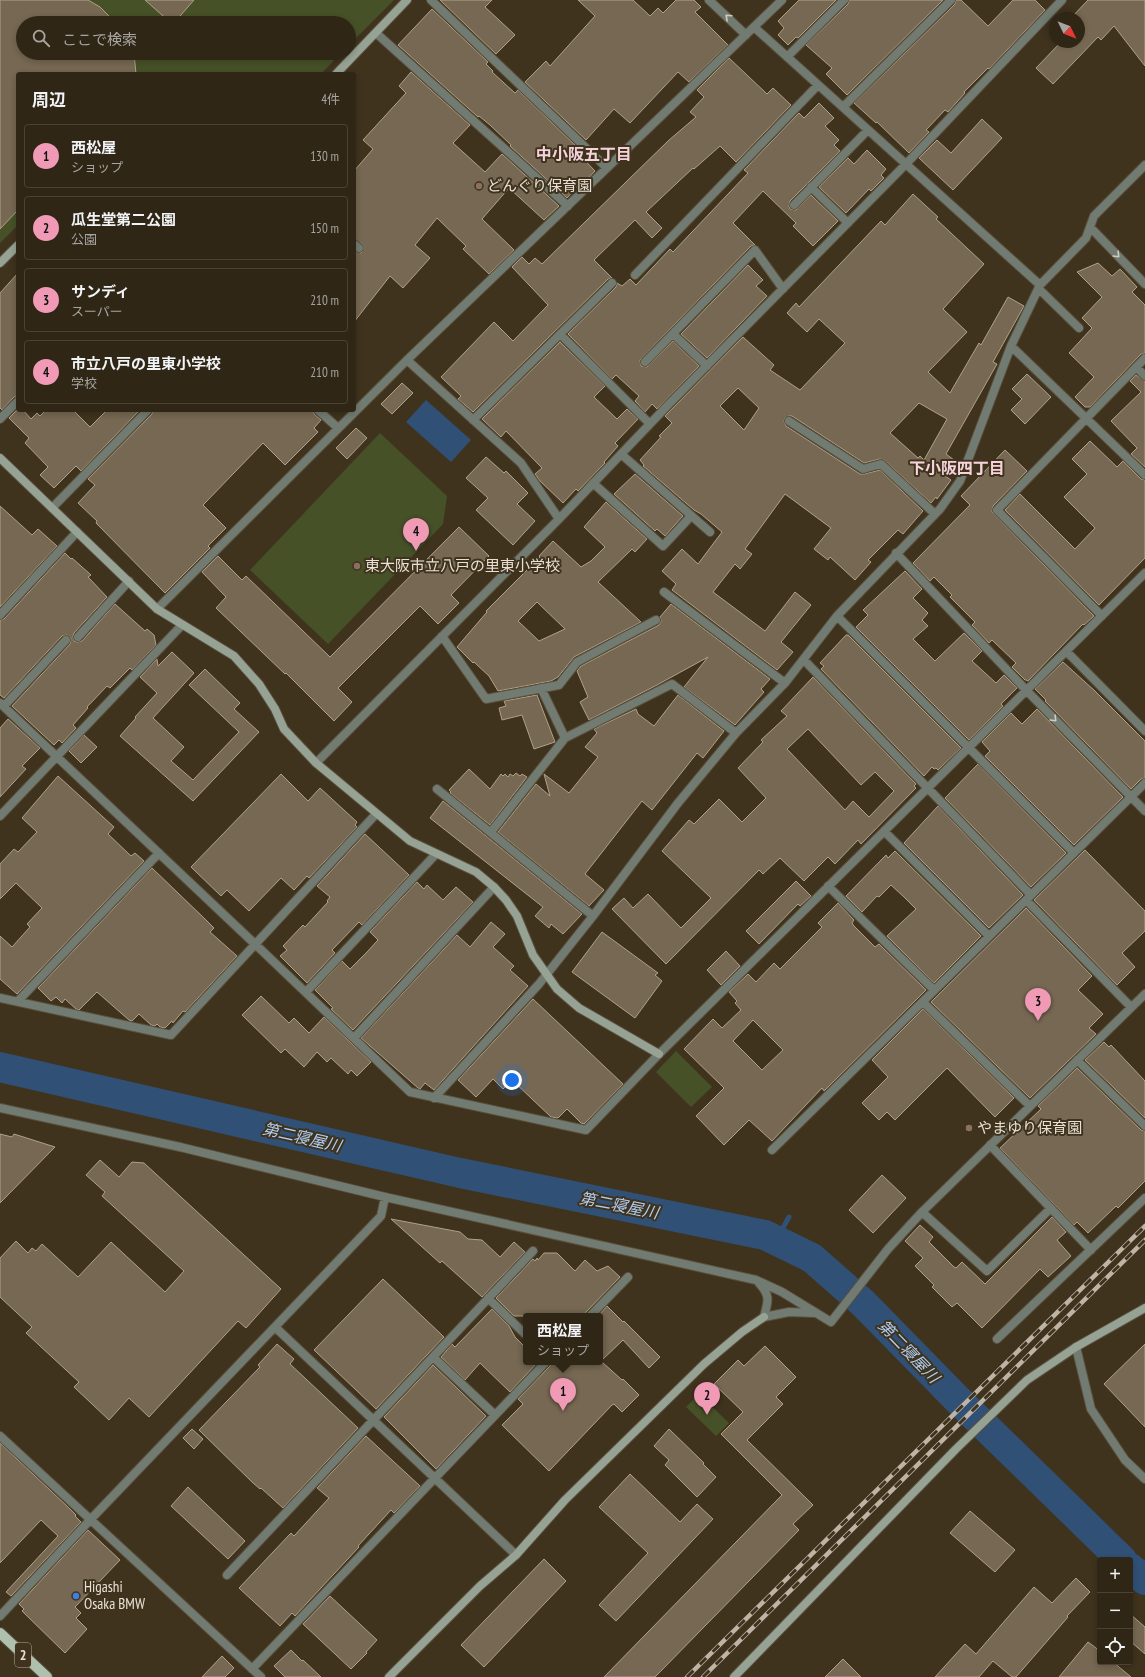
<!DOCTYPE html>
<html lang="ja">
<head>
<meta charset="utf-8">
<style>
	:root { --surface:#2f2616; --page:#3b3223; --text:#f1f3f6; --muted:#a7a5a1; --line:#4a4335; --accent:#f09ab5 }
	body { margin:0; font-family:"PT Sans Narrow","Noto Sans JP",sans-serif; background:var(--page); color:var(--text) }
	.controls { position:absolute; right:12px; bottom:12px; display:grid; overflow:hidden; border-radius:4px; box-shadow:0 2px 6px #0003 }
	.controls button { width:36px; height:36px; display:grid; place-items:center; padding:0; border:0; border-bottom:1px solid var(--line); background:var(--surface); color:var(--text); font:20px sans-serif }
	.compass { position:absolute; left:1049px; top:12px; width:36px; height:36px; border-radius:50%; background:var(--surface); box-shadow:0 2px 6px #0003; rotate:133deg }
	.you { position:absolute; left:512px; top:1080px; width:14px; height:14px; margin:-10px; border:3px solid #fff; border-radius:50%; background:#1a73e8; box-shadow:0 0 0 6px #1a73e833 }
	.badge { display:grid; place-items:center; width:26px; height:26px; border-radius:50%; background:var(--accent); color:#111; font-size:13px; font-weight:700 }
	.pin { position:absolute; translate:-50% -33px; filter:drop-shadow(0 1px 2px #0008) }
	.pin::after { content:''; position:absolute; top:21px; width:14px; height:12px; background:inherit; clip-path:polygon(0 0,100% 0,50% 100%) }
	.popup { position:absolute; left:523px; top:1313px; width:80px; height:52px; box-sizing:border-box; display:grid; place-content:center; border-radius:4px; background:var(--surface); filter:drop-shadow(0 1px 3px #0005); font-size:13px; white-space:nowrap; color:var(--muted) }
	.popup b { font-size:15px; color:var(--text) }
	.popup::after { content:''; position:absolute; left:50%; top:100%; margin-left:-8px; border:8px solid transparent; border-top-color:var(--surface) }
	.list { margin:0; padding:0; list-style:none }
	h2 { display:flex; justify-content:space-between; align-items:center; height:52px; margin:0; padding:0 16px; font-size:17px }
	h2 small { font-size:13px; font-weight:400; color:var(--muted) }
	.list li { display:grid; grid-template-columns:26px 1fr auto; gap:12px; align-items:center; box-sizing:border-box; height:64px; margin:0 8px 8px; padding:0 8px; border:1px solid var(--line); border-radius:4px }
	.list b { display:block; font-size:15px; white-space:nowrap }
	.list p { margin:0; font-size:13px; white-space:nowrap; color:var(--muted) }
	.list em { font-size:13px; font-style:normal; color:var(--muted) }
	.icon { flex:none; width:22px; height:22px; fill:none; stroke:currentColor; stroke-width:2; stroke-linecap:round; stroke-linejoin:round }
	.map { position:relative; flex:none; width:1145px; height:1677px; overflow:hidden }
	.search { position:absolute; background:var(--surface); box-shadow:0 2px 6px #0003; left:16px; top:16px; width:340px; height:44px; display:flex; align-items:center; gap:10px; box-sizing:border-box; padding:0 14px; border-radius:22px; color:var(--muted); font-size:15px }
	.panel { position:absolute; background:var(--surface); box-shadow:0 2px 6px #0003; left:16px; top:72px; width:340px; height:340px; border-radius:4px }
	.map>svg:first-child { display:block }
	.green { fill:#465127 }
	.water { fill:#315076 }
	.lines { fill:none; stroke-linecap:round; stroke-linejoin:round }
	.stream { stroke:#315076; stroke-width:5 }
	.river { stroke:#315076; stroke-width:30 }
	.building { fill:#766852; stroke:#b0a189; fill-rule:evenodd }
	.street-casing { stroke:#5a4f3b; stroke-width:10 }
	.secondary-casing { stroke:#5a4f3b; stroke-width:10 }
	.primary-casing { stroke:#5a4f3b; stroke-width:12 }
	.street { stroke:#727b72; stroke-width:8 }
	.secondary { stroke:#95a294; stroke-width:8 }
	.primary { stroke:#afc0ae; stroke-width:10 }
	.rail-casing { stroke:#bdb4a6; stroke-width:4.5 }
	.rail { stroke:#3f331e; stroke-width:3; stroke-dasharray:9; stroke-linecap:butt }
	.oneway { stroke:#d0ccc0 }
	.education-dot { fill:#8d6e63; stroke:#3f331e; stroke-width:1.5 }
	.shop-dot { fill:#3f7fe0; stroke:#3f331e; stroke-width:1.5 }
	.labels { text-anchor:middle; stroke-width:4; stroke-linejoin:round; paint-order:stroke }
	.shield { fill:#3f331e; stroke:#b5ac9d; stroke-width:1 }
	.shield-label { font-size:14px; font-weight:bold; fill:#e8e0d4 }
	.poi-label { font-size:15px; fill:#e8e0d4; stroke:#3f331e; text-anchor:start }
	.neighbourhood-label { font-size:16px; font-weight:bold; fill:#f5d2dc; stroke:#3f331e }
	.water-label { font-size:16px; font-style:italic; fill:#b0cef3; stroke:#3f331e }
</style>
</head>
<body>
<div class="map">
<svg width="1145" height="1677" viewBox="0 0 1145 1677">
	<rect width="100%" height="100%" fill="#3f331e"/>
	<path class="green" d="M0 0H394L349 45V23H23V53H341L321 74H18V225L0 243Z
		M380 433 447 496 443 524 328 644 250 570Z
		M676 1051 712 1087 691 1107 656 1072Z
		M699 1394 729 1423 716 1436 686 1407Z"/>
	<path class="water" d="M426 400 471 440 451 462 406 422Z"/>
	<g class="lines">
		<path class="stream" d="M776 1240 789 1217"/>
		<path class="river" d="M0 1067 460 1173 765 1235 812 1258 863 1303 957 1399 1122 1560
			M1130 1568 1145 1580"/>
	</g>
	<path class="building" d="M0 0H88L100 7 116 23H23V53H134L136 74H18V210L0 229Z
		M145 0H194L174 23H171Z
		M440 0H492L485 7 515 35 496 54Z
		M578 0H633L650 16 658 8 663 13 676 0H694L701 7 695 12 728 45 689 82 678 72 630 123 614 109 586 140 525 82 546 61 550 66 595 16Z
		M799 0H836L798 38 796 37 788 45 778 35 784 28 778 21Z
		M849 0H943L847 95 826 74 832 68 806 45 848 4Z
		M956 0H961L988 26 1013 0H1035L1045 10 989 69 988 68 964 92 965 93 948 112 945 110 926 130 929 132 909 153 877 122 876 123 854 103 955 4Z
		M1088 0H1145V66L1114 26 1101 40 1098 37 1053 84 1036 68 1061 42H1079V18H1071Z
		M432 9 488 62 486 64 493 71 492 72 515 93 518 90 578 148 576 151 595 171 583 184 581 182 567 198 510 146 511 145 490 125 479 116 478 117 398 45Z
		M729 58 767 94 773 88 791 105 736 162 720 146 694 169 693 168 646 212 662 228 652 238 635 220 594 260 612 278 608 279 473 412 458 399 461 396 441 377 494 322 513 341 548 305 512 267 522 257 529 264 535 258 542 264 668 141 696 117 690 112 704 97 697 90Z
		M411 72 470 125 453 143 485 172 502 154 559 206 544 220 509 188 482 219 514 250 489 274 463 249 466 246 437 218 415 245 430 258 403 288 390 276 354 322V251L361 253 364 248 362 244 354 239V171L373 149 363 140 406 93 399 86Z
		M819 103 834 118 825 126 839 140 834 145 840 151 790 201 789 206 790 209 796 210 811 195 838 221 813 246 793 226 796 223 763 191 733 223 755 245 751 246 640 360 641 366 647 367 673 341 699 366 657 409 652 404 645 412 635 401 639 396 616 375 612 379 568 334 616 287 617 283 622 286 630 279 636 285 670 249 673 252 748 173 744 170 799 113 804 118Z
		M982 119 1002 138 953 190 919 158 937 140 951 153Z
		M867 150 886 169 881 175 884 178 871 191 869 189 846 213 819 187 848 158 854 164Z
		M913 194 938 217 936 219 984 264 943 309 967 332 928 372 950 393 979 343 981 345 1008 297 1024 306 993 362 997 364 946 454 954 460 945 476 951 480 937 499 936 497 931 503 884 460 880 459 864 463 792 416H789L785 418 784 421 786 426 860 474H864L880 470 923 511 903 534 898 530 868 560 871 562 855 580 830 557 828 560 814 549 831 528 785 494 745 549 752 554 740 569 735 564 713 592 765 631 795 592 811 605 781 642 793 652 777 670 672 590 676 584 662 571 682 549 698 564 722 532 701 514 694 510 643 466 644 465 640 460 661 437 659 436 672 423 665 416 743 337 774 365 770 370 800 390 845 343 819 319 807 332 787 313 796 303 799 307 881 221 885 225ZM738 388 759 408 744 430 720 406ZM919 403 947 419 924 460 920 456 918 458 890 433Z
		M1098 263 1112 276 1120 269 1137 287 1132 292 1145 305V353L1141 354 1090 407H1085L1075 397 1094 377 1069 353 1092 328 1082 318 1102 297 1077 272Z
		M748 265 763 280 756 286 767 296 707 358 681 334Z
		M18 273V396L14 397 2 410 0 408V293Z
		M560 342 605 386 594 397 617 419 627 409 638 419 615 443 618 446 604 462 605 463 578 491 576 489 563 503 540 481 535 474 542 468 506 431 501 437 482 419Z
		M1027 374 1051 397 1025 424 1011 410 1022 399 1012 389Z
		M1136 375 1145 381V467L1131 454 1137 448 1111 421 1141 392 1130 381Z
		M402 383 413 393 392 414 381 404Z
		M18 409V410H23L31 419 37 413 40 416 46 410H73L90 427 107 410H140L81 471 76 466 54 488 40 475 48 467 25 443 29 438 9 418Z
		M153 410H313L314 414 321 420 314 428 318 432 285 465 263 443 203 505 226 528 208 546 210 548 165 593 96 523 97 521 78 503 95 485 88 479 152 414Z
		M356 428 367 438 347 459 336 448Z
		M1090 441 1117 467 1123 461 1141 479 1145 480V558L1099 605 1005 510 1020 494 1075 549 1095 528 1064 497 1087 474 1072 459Z
		M1005 450 1027 471 993 506 992 512 1094 616 1084 625 1083 624 1028 681 1026 680H1025L1012 667 1016 663 992 640 989 643 972 625 975 622 950 597 952 595 934 577 930 581 913 563 970 505 961 496Z
		M486 457 504 473 506 471 528 493 517 504 535 521 513 545 476 510 488 498 466 478Z
		M635 474 683 516 665 536 657 529 655 531 614 494Z
		M606 502 647 539 635 552 632 549 598 582 641 622 574 657 558 677 551 681 498 691 489 676 474 662 473 663 457 647 487 612 486 611 540 557 539 556 553 541 581 567 591 561 605 547 584 527ZM537 602 565 629 539 641 518 621Z
		M0 506 32 535 38 529 57 546 0 607Z
		M459 527 489 556 451 595 459 603 438 624 420 606 338 688 352 702 334 721 286 673 285 674 216 608 226 597 202 572 218 556 242 580 246 576 330 657Z
		M65 553 71 559 72 558 91 575 88 577 107 597 74 633 73 636 74 641 77 642 82 641 115 604 145 631 147 629 154 635 156 645 132 670 130 668 110 688 107 686 87 707 88 708 73 725 76 728 62 743 59 740 54 745 12 706 70 644 71 638 67 635 62 636 4 698 0 695V620L4 619Z
		M905 571 922 589 913 598 928 613 922 620 928 626 913 639 935 661 964 633 982 651 972 661 996 683 1004 675 1017 688 1001 704 1003 706 969 740 856 627 868 615 863 610Z
		M671 604 770 679 761 689 764 692 735 725 684 687 708 657 657 685 589 720 580 702 588 697 577 671 581 666 659 625 661 621 660 617Z
		M846 635H848L961 748 938 770 936 768 934 769 932 767 924 776 821 669 824 666 820 663Z
		M172 652 194 673 153 718 184 747 171 761 193 780 239 732 189 685 205 669 240 703 234 709 259 732 193 801 120 736 136 718 135 717 157 693 140 677 157 659 158 666Z
		M1063 662 1095 691 1145 741V778L1141 779 1131 789 1045 701 1046 700 1035 689Z
		M813 677 916 784 914 786 916 788 861 844 858 840 835 864 828 857 804 881 780 858 763 874 759 870 666 964 612 909 624 898 633 908 648 894 681 928 711 898 662 851 689 820 694 824 719 799 742 822 766 798 738 768 763 742 761 740 787 716 781 711ZM808 729 861 785 875 772 894 791 869 817 853 801 845 810 787 749Z
		M537 695 555 742 534 749 522 715 502 720 499 708 506 706 504 701Z
		M678 695 724 731 703 758 697 753 652 810 642 801 585 874 604 890 589 906 498 832 536 784 550 796 544 774 569 793 598 757 585 747 597 733 594 729 636 709 638 714 654 726Z
		M1037 709 1123 797 1074 845 985 756 990 751 982 742 1011 713 1022 724Z
		M8 719 40 748 22 766 26 769 0 797V728Z
		M84 735 97 747 81 763 69 751Z
		M978 764 1066 853 1031 887 945 798Z
		M469 769 490 789 501 774 503 776 505 774 508 777 510 774 513 776 516 773 520 776 522 774 527 777 490 825 450 793 451 792 449 790Z
		M281 774 308 801 320 788 357 822 355 825 357 827 309 878 307 876 294 890 281 878 249 911 227 890 221 896 191 867Z
		M58 776 114 827 108 834 131 856 135 853 144 861 17 994 0 979V936L12 947 30 927 27 924 42 908 16 883 0 899V864L14 849 18 852 37 832 22 818Z
		M443 801 582 914 563 934 551 924 549 928 535 916 543 907 430 818Z
		M938 806 1023 895 989 928 904 843Z
		M365 834 409 875 362 925 359 922 332 950 335 953 307 983 280 956 287 950 283 946 303 925 305 927 328 902 327 901 330 897 317 886Z
		M1085 850 1145 911V931L1122 953 1135 967 1117 985 1034 900Z
		M895 851 981 936 934 983 887 936 916 909 904 897 891 885 879 897 877 896 862 912 846 896 886 855 888 858Z
		M152 868 205 919 214 928 210 932 237 956 185 1012 183 1011 173 1023 172 1021 165 1028 160 1027 157 1024 155 1026 151 1025 139 1014 132 1021 129 1020 97 992 79 1010 76 1009 65 999 62 1003 56 997 51 1001 38 988Z
		M796 881 811 896 800 906 798 904 759 944 746 931Z
		M417 882 424 889 427 885 443 900 456 887 473 902 353 1030 331 1009 333 1008 315 990 342 961 350 969 367 952 378 940 370 932Z
		M838 903 854 920 852 923 854 926 875 947 879 944 926 990 824 1091 822 1088 772 1141 749 1120 724 1145 696 1116 724 1088 684 1049 713 1019 722 1028 741 1010 735 1003 737 1001 729 992 748 974 756 982 774 963 780 969 822 927 818 923ZM753 1020 783 1050 762 1070 733 1041Z
		M1026 908 1092 976 1078 990 1103 1014 1089 1028 1096 1034 1030 1098 931 1002Z
		M491 922 505 934 493 947 514 966 510 970 528 986 434 1090 425 1083 420 1089 418 1088 361 1038 457 935 470 947Z
		M602 932 658 973 655 975 662 981 635 1018 572 972Z
		M726 951 740 966 721 985 707 970Z
		M261 996 289 1023 294 1018 309 1033 324 1017 371 1062 357 1076 351 1070 348 1074 331 1058 327 1062 317 1052 304 1067 285 1049 281 1053 242 1015Z
		M533 999 623 1084 584 1124 581 1123 567 1109 558 1118 551 1117 512 1080 503 1089 493 1079 476 1097 458 1080Z
		M923 1009 1014 1098 995 1117 947 1068 895 1120 887 1112 879 1120 862 1103 888 1077 872 1060Z
		M1104 1042 1109 1047 1111 1045 1145 1081V1118L1085 1060Z
		M1077 1068 1141 1130 1145 1131V1181L1118 1208 1116 1206 1088 1233 1077 1222 1074 1225 1000 1148 1041 1109 1038 1106Z
		M0 1134 12 1137 14 1134 55 1147 0 1203Z
		M100 1160 119 1177 132 1162 144 1163 281 1289 246 1328 238 1321 149 1417 129 1398 109 1420 74 1387 79 1382 26 1333 32 1327 0 1297V1258L16 1241 28 1253 32 1248 36 1251 42 1244 78 1277 111 1242 165 1292 184 1271 102 1196 105 1192 86 1175Z
		M882 1175 906 1198 873 1233 849 1210Z
		M1052 1217 1066 1232 1057 1240 1071 1256 1048 1277 1040 1269 982 1328 957 1303 952 1307 932 1287 934 1285 915 1266 923 1258 905 1241 920 1225 933 1237 929 1242 954 1267 956 1268 962 1262 985 1284Z
		M391 1219 460 1232 468 1239 482 1240 500 1257 514 1242 525 1252 482 1297 442 1261 440 1263Z
		M544 1253H557L575 1271 585 1260 597 1271 608 1266 620 1277 586 1312 585 1316H514L496 1298 533 1259 535 1261 537 1258 538 1260Z
		M383 1279 444 1337 376 1409 314 1350Z
		M607 1306 623 1322 624 1321 660 1357 649 1368 623 1340 600 1362V1316H598Z
		M492 1309 509 1326 515 1337 526 1348V1362H538L510 1392 480 1363 465 1380 441 1357 452 1344 455 1347Z
		M277 1344 294 1359 290 1364 358 1428 283 1508 261 1488 260 1489 252 1482 199 1430 260 1367 258 1365Z
		M1145 1344V1427L1104 1384Z
		M765 1346 796 1377 776 1397 783 1404 747 1440 813 1505 793 1524 799 1530 655 1677H604L782 1495 721 1434 743 1412 714 1384 738 1360 744 1366Z
		M551 1362H602L622 1380 623 1379 639 1395 622 1412 614 1404 612 1405 549 1471 502 1425 523 1404 518 1399 550 1366Z
		M433 1365 486 1416 436 1469 384 1417Z
		M192 1429 203 1439 194 1449 183 1438Z
		M669 1429 704 1463 703 1464 716 1477 697 1497 665 1465 669 1460 654 1446Z
		M366 1436 420 1486 394 1513 391 1510 358 1546 359 1547 295 1616 292 1613 280 1626 239 1588 291 1533 294 1536 329 1498 317 1488Z
		M0 1443 68 1507 76 1515 75 1516 81 1522 11 1596 6 1592 58 1536 41 1520 0 1563Z
		M630 1474 680 1522 697 1504 713 1519 616 1621 599 1605 648 1553 599 1507Z
		M188 1487 245 1541 228 1559 171 1506Z
		M970 1511 1015 1550 995 1572 950 1533Z
		M88 1530 120 1560 75 1607 81 1613 76 1618 87 1629 65 1653 22 1611 24 1609 19 1604Z
		M544 1559 566 1581 484 1667 461 1645Z
		M1076 1578 1090 1592 1067 1616 1068 1617 1016 1677H1012L993 1661 979 1677H935L965 1644 976 1654 1034 1587 1052 1603Z
		M330 1596 377 1640 366 1652 367 1653 351 1669 303 1624Z
		M1130 1614 1145 1627V1654L1130 1641Z
		M1088 1642 1100 1651V1662H1113L1131 1677H1059Z
		M291 1650 302 1661 303 1660 321 1677H285L274 1666Z
		M222 1656 234 1668 225 1677H202Z
		M843 1659 861 1677H825Z"/>
	<g class="lines">
		<g class="street-casing">
			<path id="street" d="M431 0 607 168
				M709 0 746 35
				M754 27 1040 285
				M376 33 568 206
				M787 57 844 0
				M843 107 951 0
				M811 187 848 223
				M794 205 868 130
				M1090 227 1145 284
				M354 244 359 248
				M635 275 818 85
				M1039 289 1079 328
				M673 334 707 366
				M561 335 650 424
				M1011 346 1145 475
				M407 360 521 463 559 519
				M645 362 755 250 783 289
				M1136 367 1145 376
				M318 410 338 428
				M0 419 18 401
				M473 420 612 283
				M789 421 863 469 881 464 935 514
				M621 454 710 532
				M593 483 663 546 691 516
				M52 508 148 410
				M896 553 1027 691 1145 811
				M664 592 785 683
				M157 609 407 360 782 0
				M0 615 77 532
				M837 616 1074 853
				M1102 616 997 510 1145 358
				M442 636 486 699 559 685 577 662 656 620
				M78 637 129 581
				M1066 651 1145 731
				M804 660 1031 895
				M0 703 256 945 410 1092 586 1130 659 1054 1145 573
				M4 706 66 640
				M565 738 672 684 736 733
				M316 763 559 519 669 404 906 164 1062 0
				M437 789 593 916
				M0 816 182 625
				M884 831 989 936
				M491 832 565 738 541 688
				M828 886 934 990
				M1026 900 1131 1007
				M306 992 436 854
				M0 998 171 1035 376 814
				M18 1001 159 853
				M923 1002 1030 1106
				M354 1038 494 887
				M1077 1060 1145 1126
				M434 1098 539 984 593 916 678 803 736 733 785 683 837 616 940 509 960 481 1011 346 1040 285 1086 238 1094 216 1145 165
				M0 1108 180 1147 385 1197 756 1280 782 1292 831 1322 888 1249 922 1212 1145 994
				M990 1145 1091 1250
				M772 1150 1145 783
				M922 1212 987 1271 1051 1208
				M759 1283C771 1296 768 1301 764 1317L789 1312 814 1313
				M488 1298 526 1335
				M590 1316 628 1277
				M275 1327 516 1555
				M997 1339 1145 1198
				M1076 1347 1091 1409 1125 1460 1145 1479
				M433 1357 495 1415
				M0 1436 261 1677
				M227 1575 533 1251
				M0 1616 91 1519 381 1216 385 1197
				M252 1669 546 1362"/>
		</g>
		<g class="secondary-casing">
			<path id="secondary" d="M336 74 407 0
				M0 263 18 245
				M0 458 157 609 234 656 259 684 275 709 284 729 316 763 410 841 476 872 494 887 506 900 517 916 533 955 557 989 579 1008 659 1054
				M389 1677 480 1586 516 1555 565 1500 704 1364 742 1332 764 1317
				M734 1677 956 1449 1027 1380 1076 1347 1145 1308"/>
		</g>
		<g class="primary-casing">
			<path id="primary" d="M0 1633 47 1677"/>
		</g>
		<use href="#street" class="street"/>
		<use href="#secondary" class="secondary"/>
		<use href="#primary" class="primary"/>
		<g class="rail-casing">
			<path id="rail" d="M687 1677 1145 1226
				M703 1677 1145 1240"/>
		</g>
		<use href="#rail" class="rail"/>
	</g>
	<defs><path id="oneway-chevron" d="M-2-3.5L2.5 0L-2 3.5" fill="none" stroke-width="1.6" stroke-linecap="round" stroke-linejoin="round"/></defs>
	<g class="oneway">
		<use href="#oneway-chevron" transform="translate(728 17) rotate(-137)"/>
		<use href="#oneway-chevron" transform="translate(1117 255) rotate(46)"/>
		<use href="#oneway-chevron" transform="translate(1054 719) rotate(45)"/>
	</g>
	<g class="education-dot">
		<circle cx="479" cy="186" r="4"/>
		<circle cx="357" cy="566" r="4"/>
		<circle cx="969" cy="1128" r="4"/>
	</g>
	<circle class="shop-dot" cx="76" cy="1596" r="4"/>
	<g class="labels">
		<rect class="shield" x="15" y="1643" width="16" height="24" rx="3"/>
		<g class="shield-label">
			<text x="23" y="1660">2</text>
		</g>
		<g class="poi-label">
			<text x="487" y="191">どんぐり保育園</text>
			<text x="365" y="571">東大阪市立八戸の里東小学校</text>
			<text x="977" y="1133">やまゆり保育園</text>
			<text x="84" y="1592">Higashi<tspan x="84" dy="17">Osaka BMW</tspan></text>
		</g>
		<g class="neighbourhood-label">
			<text x="584" y="160">中小阪五丁目</text>
			<text x="957" y="474">下小阪四丁目</text>
		</g>
		<g class="water-label">
			<text transform="translate(302 1137) rotate(13)" y="6">第二寝屋川</text>
			<text transform="translate(619 1205) rotate(11)" y="6">第二寝屋川</text>
			<text transform="translate(909 1351) rotate(46)" y="6">第二寝屋川</text>
		</g>
	</g>
</svg>
<div class="controls">
<button>+</button>
<button>−</button>
<button><svg class="icon" aria-label="locate" viewBox="0 0 24 24"><circle cx="12" cy="12" r="6"/><path d="M12 2v4M12 18v4M2 12h4M18 12h4"/></svg></button>
</div>
<svg class="compass" viewBox="-18 -18 36 36"><path d="M0-13l5 13h-10z" fill="#e53935"/><path d="M0 13l5-13h-10z" fill="#a7a5a1"/></svg>
<div class="you"></div>
<div class="pin badge" style="left:563px;top:1411px">1</div>
<div class="popup"><b>西松屋</b>ショップ</div>
<div class="pin badge" style="left:707px;top:1415px">2</div>
<div class="pin badge" style="left:1038px;top:1021px">3</div>
<div class="pin badge" style="left:416px;top:551px">4</div>
<div class="search"><svg class="icon" aria-label="search" viewBox="0 0 24 24"><circle cx="10" cy="10" r="6"/><path d="M15 15l6 6"/></svg>ここで検索</div>
<section class="panel">
<h2>周辺<small>4件</small></h2>
<ul class="list">
<li><span class="badge">1</span><div><b>西松屋</b><p>ショップ</p></div><em>130 m</em></li>
<li><span class="badge">2</span><div><b>瓜生堂第二公園</b><p>公園</p></div><em>150 m</em></li>
<li><span class="badge">3</span><div><b>サンディ</b><p>スーパー</p></div><em>210 m</em></li>
<li><span class="badge">4</span><div><b>市立八戸の里東小学校</b><p>学校</p></div><em>210 m</em></li>
</ul>
</section>
</div>
</body>
</html>
